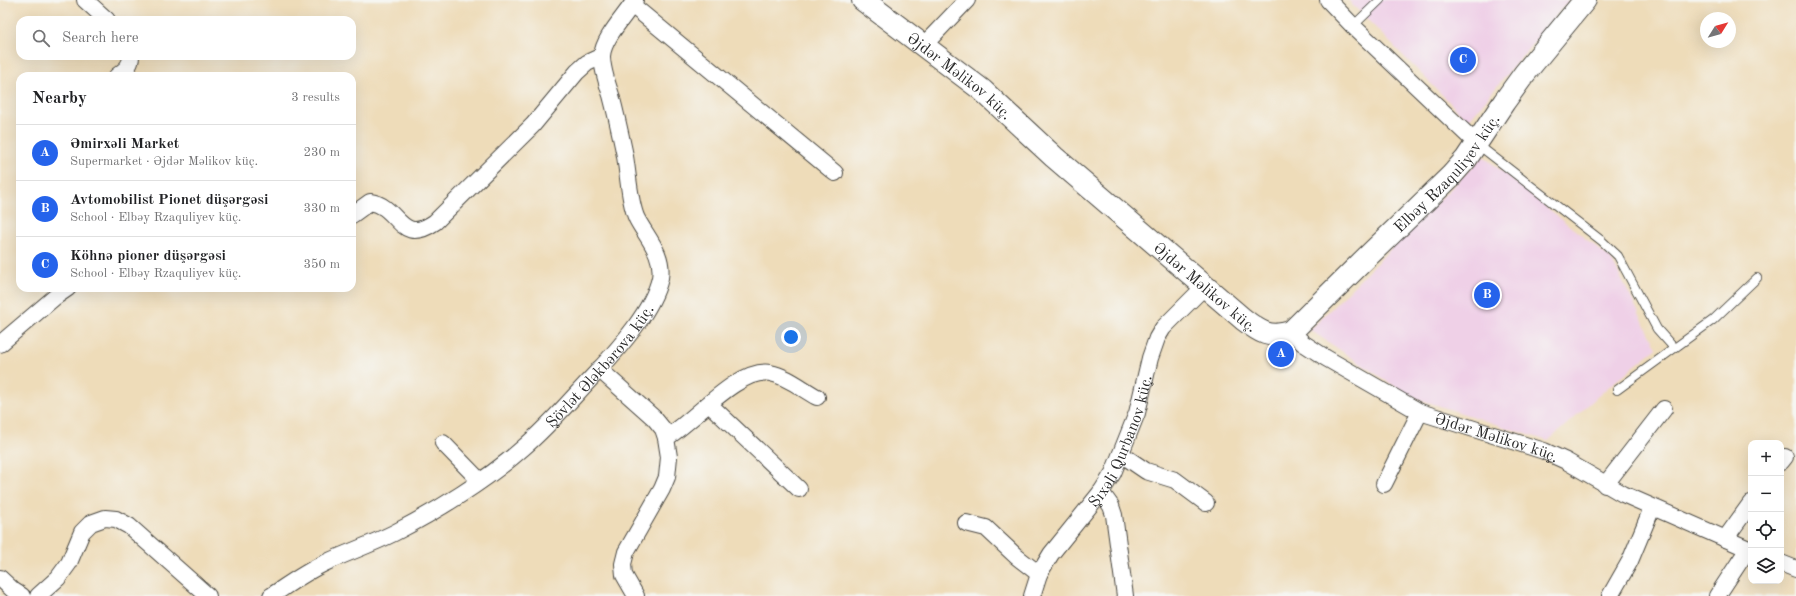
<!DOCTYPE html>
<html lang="en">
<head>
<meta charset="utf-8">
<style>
	:root { --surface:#fff; --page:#f6f6f6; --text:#202124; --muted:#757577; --line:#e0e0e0; --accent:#2563eb }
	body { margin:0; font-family:"Old Standard TT",serif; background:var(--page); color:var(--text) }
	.controls { position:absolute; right:12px; bottom:12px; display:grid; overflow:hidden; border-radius:8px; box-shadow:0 4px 16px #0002 }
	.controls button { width:36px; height:36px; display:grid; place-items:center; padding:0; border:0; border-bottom:1px solid var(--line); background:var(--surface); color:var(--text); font:20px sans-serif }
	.compass { position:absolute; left:1700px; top:12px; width:36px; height:36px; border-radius:50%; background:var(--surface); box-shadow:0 4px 16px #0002; rotate:53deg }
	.you { position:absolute; left:791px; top:337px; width:14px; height:14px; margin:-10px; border:3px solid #fff; border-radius:50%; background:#1a73e8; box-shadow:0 0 0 6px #1a73e833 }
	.badge { display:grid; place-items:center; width:26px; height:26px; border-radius:50%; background:var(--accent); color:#fff; font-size:13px; font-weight:700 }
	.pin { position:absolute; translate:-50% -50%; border:2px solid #fff; box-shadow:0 1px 4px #0006 }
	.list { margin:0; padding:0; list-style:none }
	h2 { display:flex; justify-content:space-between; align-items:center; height:52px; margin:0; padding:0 16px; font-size:17px }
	h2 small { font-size:13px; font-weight:400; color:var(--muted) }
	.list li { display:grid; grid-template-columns:26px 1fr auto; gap:12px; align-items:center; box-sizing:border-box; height:56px; padding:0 16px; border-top:1px solid var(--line) }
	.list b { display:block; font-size:15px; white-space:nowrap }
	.list p { margin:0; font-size:13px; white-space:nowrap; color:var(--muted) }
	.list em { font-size:13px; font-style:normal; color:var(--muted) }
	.icon { flex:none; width:22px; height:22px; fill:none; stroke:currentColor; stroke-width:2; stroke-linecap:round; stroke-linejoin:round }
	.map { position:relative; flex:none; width:1796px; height:596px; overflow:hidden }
	.search { position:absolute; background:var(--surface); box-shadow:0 4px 16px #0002; left:16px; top:16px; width:340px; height:44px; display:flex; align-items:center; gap:10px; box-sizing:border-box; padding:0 14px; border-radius:12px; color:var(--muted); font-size:15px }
	.panel { position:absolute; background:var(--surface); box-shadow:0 4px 16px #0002; left:16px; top:72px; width:340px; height:220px; border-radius:12px }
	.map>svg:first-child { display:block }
	.built { fill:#efd0e7 }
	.building { fill:#c49cbe }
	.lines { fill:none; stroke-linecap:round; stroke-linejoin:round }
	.lane-casing { stroke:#484640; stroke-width:10 }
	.street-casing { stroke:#484640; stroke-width:18 }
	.secondary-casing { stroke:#484640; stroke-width:24 }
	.lane { stroke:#fff; stroke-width:8 }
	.street { stroke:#fff; stroke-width:16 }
	.secondary { stroke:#fff; stroke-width:22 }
	.labels { text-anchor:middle; stroke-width:3.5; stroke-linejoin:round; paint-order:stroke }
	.street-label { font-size:16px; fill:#2b2b2b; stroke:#f6f6f2 }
</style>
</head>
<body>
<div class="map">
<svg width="1796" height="596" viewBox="0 0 1796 596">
	<rect width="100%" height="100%" fill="#f6f6f2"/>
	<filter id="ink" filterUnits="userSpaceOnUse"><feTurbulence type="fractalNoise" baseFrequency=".025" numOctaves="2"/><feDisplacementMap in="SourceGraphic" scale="8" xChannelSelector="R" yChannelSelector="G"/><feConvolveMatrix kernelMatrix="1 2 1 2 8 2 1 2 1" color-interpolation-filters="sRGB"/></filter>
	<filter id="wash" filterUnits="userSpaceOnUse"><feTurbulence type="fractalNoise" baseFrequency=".012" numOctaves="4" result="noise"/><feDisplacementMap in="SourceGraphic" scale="16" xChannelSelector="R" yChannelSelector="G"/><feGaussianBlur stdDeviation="0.9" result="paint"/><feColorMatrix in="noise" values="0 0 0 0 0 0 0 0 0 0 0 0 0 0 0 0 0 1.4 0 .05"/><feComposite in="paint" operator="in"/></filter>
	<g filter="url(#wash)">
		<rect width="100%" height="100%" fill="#eedcb9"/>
		<path class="built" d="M1348 0H1569L1468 121Z
			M1483 156 1611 259 1657 348 1607 388 1548 441 1409 396 1310 330Z"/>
		<g id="blocks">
			<path class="building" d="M1287 346 1293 354 1277 366 1269 356 1281 347Z"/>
		</g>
	</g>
	<g filter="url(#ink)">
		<use href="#blocks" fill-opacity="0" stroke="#484640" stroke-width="1"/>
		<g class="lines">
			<g class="lane-casing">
				<path id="lane" d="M1353 26 1380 0
					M1477 144 1602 241 1618 256 1657 329 1674 348
					M1617 390 1713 320 1757 278"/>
			</g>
			<g class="street-casing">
				<g id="street">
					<path d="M85 0 107 20"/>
					<path d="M1328 0 1353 26 1476 143"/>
					<path d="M632 5 835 173"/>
					<path d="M924 45 967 0"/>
					<path d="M117 76C125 70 131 66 131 56"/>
					<path d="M352 215 370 202C400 206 399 247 435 222L533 125 577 72 587 63 602 56"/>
					<path id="s1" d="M1291 332 1303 343 1326 358 1420 412 1544 451 1566 461 1623 494 1751 550"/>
					<path d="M0 344 55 297 68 288"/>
					<path d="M599 369 654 418 663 429 666 438 669 457 667 477 662 489 626 552 623 564 624 575 636 596"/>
					<path d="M709 404 799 489"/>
					<path d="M666 438C693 422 739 367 770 373 787 376 802 389 817 397"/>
					<path d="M443 443 480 481"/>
					<path d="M1121 454 1146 471 1175 480 1206 503"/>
					<path d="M1781 462 1785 457"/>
					<path d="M1384 484 1420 412"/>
					<path d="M1605 485 1664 409"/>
					<path d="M1101 492 1111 506 1114 515 1125 596"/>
					<path d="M966 523 986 528 1017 557 1039 574"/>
					<path d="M1725 539 1751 503"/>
					<path d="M1781 563 1796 569"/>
					<path d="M0 578 14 591 22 596"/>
					<path d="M38 596 58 578 69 563 82 532 91 523 105 518 116 519 129 526 208 596"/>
					<path id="s2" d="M271 596C289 584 307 571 327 562 349 552 372 544 394 533 437 511 487 480 523 448 550 425 573 397 597 372 619 348 653 310 660 278 664 254 647 238 637 219 629 203 628 169 624 151 620 132 616 114 611 95 607 83 602 69 602 56 603 38 626 15 635 0"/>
					<path id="s3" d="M1032 596 1039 574 1051 554 1101 492 1113 473 1137 413 1150 358 1157 338 1163 328 1205 286"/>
					<path d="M1610 596 1630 561 1652 508"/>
					<path d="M1717 596 1748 549"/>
				</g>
			</g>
			<g class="secondary-casing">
				<g id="secondary">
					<path id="s4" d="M863 0 982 90 1054 157 1243 319C1260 332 1269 339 1291 332L1367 257 1451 176 1466 159 1504 102 1525 73 1585 0"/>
				</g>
			</g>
			<use href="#lane" class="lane"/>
			<use href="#street" class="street"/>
			<use href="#secondary" class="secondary"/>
		</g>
	</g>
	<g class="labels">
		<g class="street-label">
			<text dy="6" stroke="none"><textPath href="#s4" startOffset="123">Əjdər Məlikov küç.</textPath></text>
			<text dy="6" stroke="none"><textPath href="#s4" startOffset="772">Elbəy Rzaquliyev küç.</textPath></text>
			<text dy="6" stroke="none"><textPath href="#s4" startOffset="447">Əjdər Məlikov küç.</textPath></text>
			<text dy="6" stroke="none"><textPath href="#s2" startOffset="406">Şövlət Ələkbərova küç.</textPath></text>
			<text dy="6" stroke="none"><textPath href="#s1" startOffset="233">Əjdər Məlikov küç.</textPath></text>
			<text dy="6" stroke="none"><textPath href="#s3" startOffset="181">Şıxəli Qurbanov küç.</textPath></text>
		</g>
	</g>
</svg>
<div class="controls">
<button>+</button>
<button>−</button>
<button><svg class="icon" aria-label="locate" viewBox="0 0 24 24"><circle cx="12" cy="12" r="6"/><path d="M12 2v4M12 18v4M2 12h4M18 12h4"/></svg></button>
<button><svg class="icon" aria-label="layers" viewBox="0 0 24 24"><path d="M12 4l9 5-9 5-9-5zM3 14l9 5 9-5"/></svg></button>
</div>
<svg class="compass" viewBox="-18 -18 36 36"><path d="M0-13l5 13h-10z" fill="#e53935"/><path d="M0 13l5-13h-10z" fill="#757577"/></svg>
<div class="you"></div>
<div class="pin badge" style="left:1281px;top:354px">A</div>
<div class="pin badge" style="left:1487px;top:295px">B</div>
<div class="pin badge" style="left:1463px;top:60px">C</div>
<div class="search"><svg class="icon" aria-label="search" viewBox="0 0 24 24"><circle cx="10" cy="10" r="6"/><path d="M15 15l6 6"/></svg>Search here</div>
<section class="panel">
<h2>Nearby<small>3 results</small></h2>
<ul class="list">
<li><span class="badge">A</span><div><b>Əmirxəli Market</b><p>Supermarket · Əjdər Məlikov küç.</p></div><em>230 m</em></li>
<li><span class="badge">B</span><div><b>Avtomobilist Pionet düşərgəsi</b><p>School · Elbəy Rzaquliyev küç.</p></div><em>330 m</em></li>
<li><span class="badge">C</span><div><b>Köhnə pioner düşərgəsi</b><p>School · Elbəy Rzaquliyev küç.</p></div><em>350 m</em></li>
</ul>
</section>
</div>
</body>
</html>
